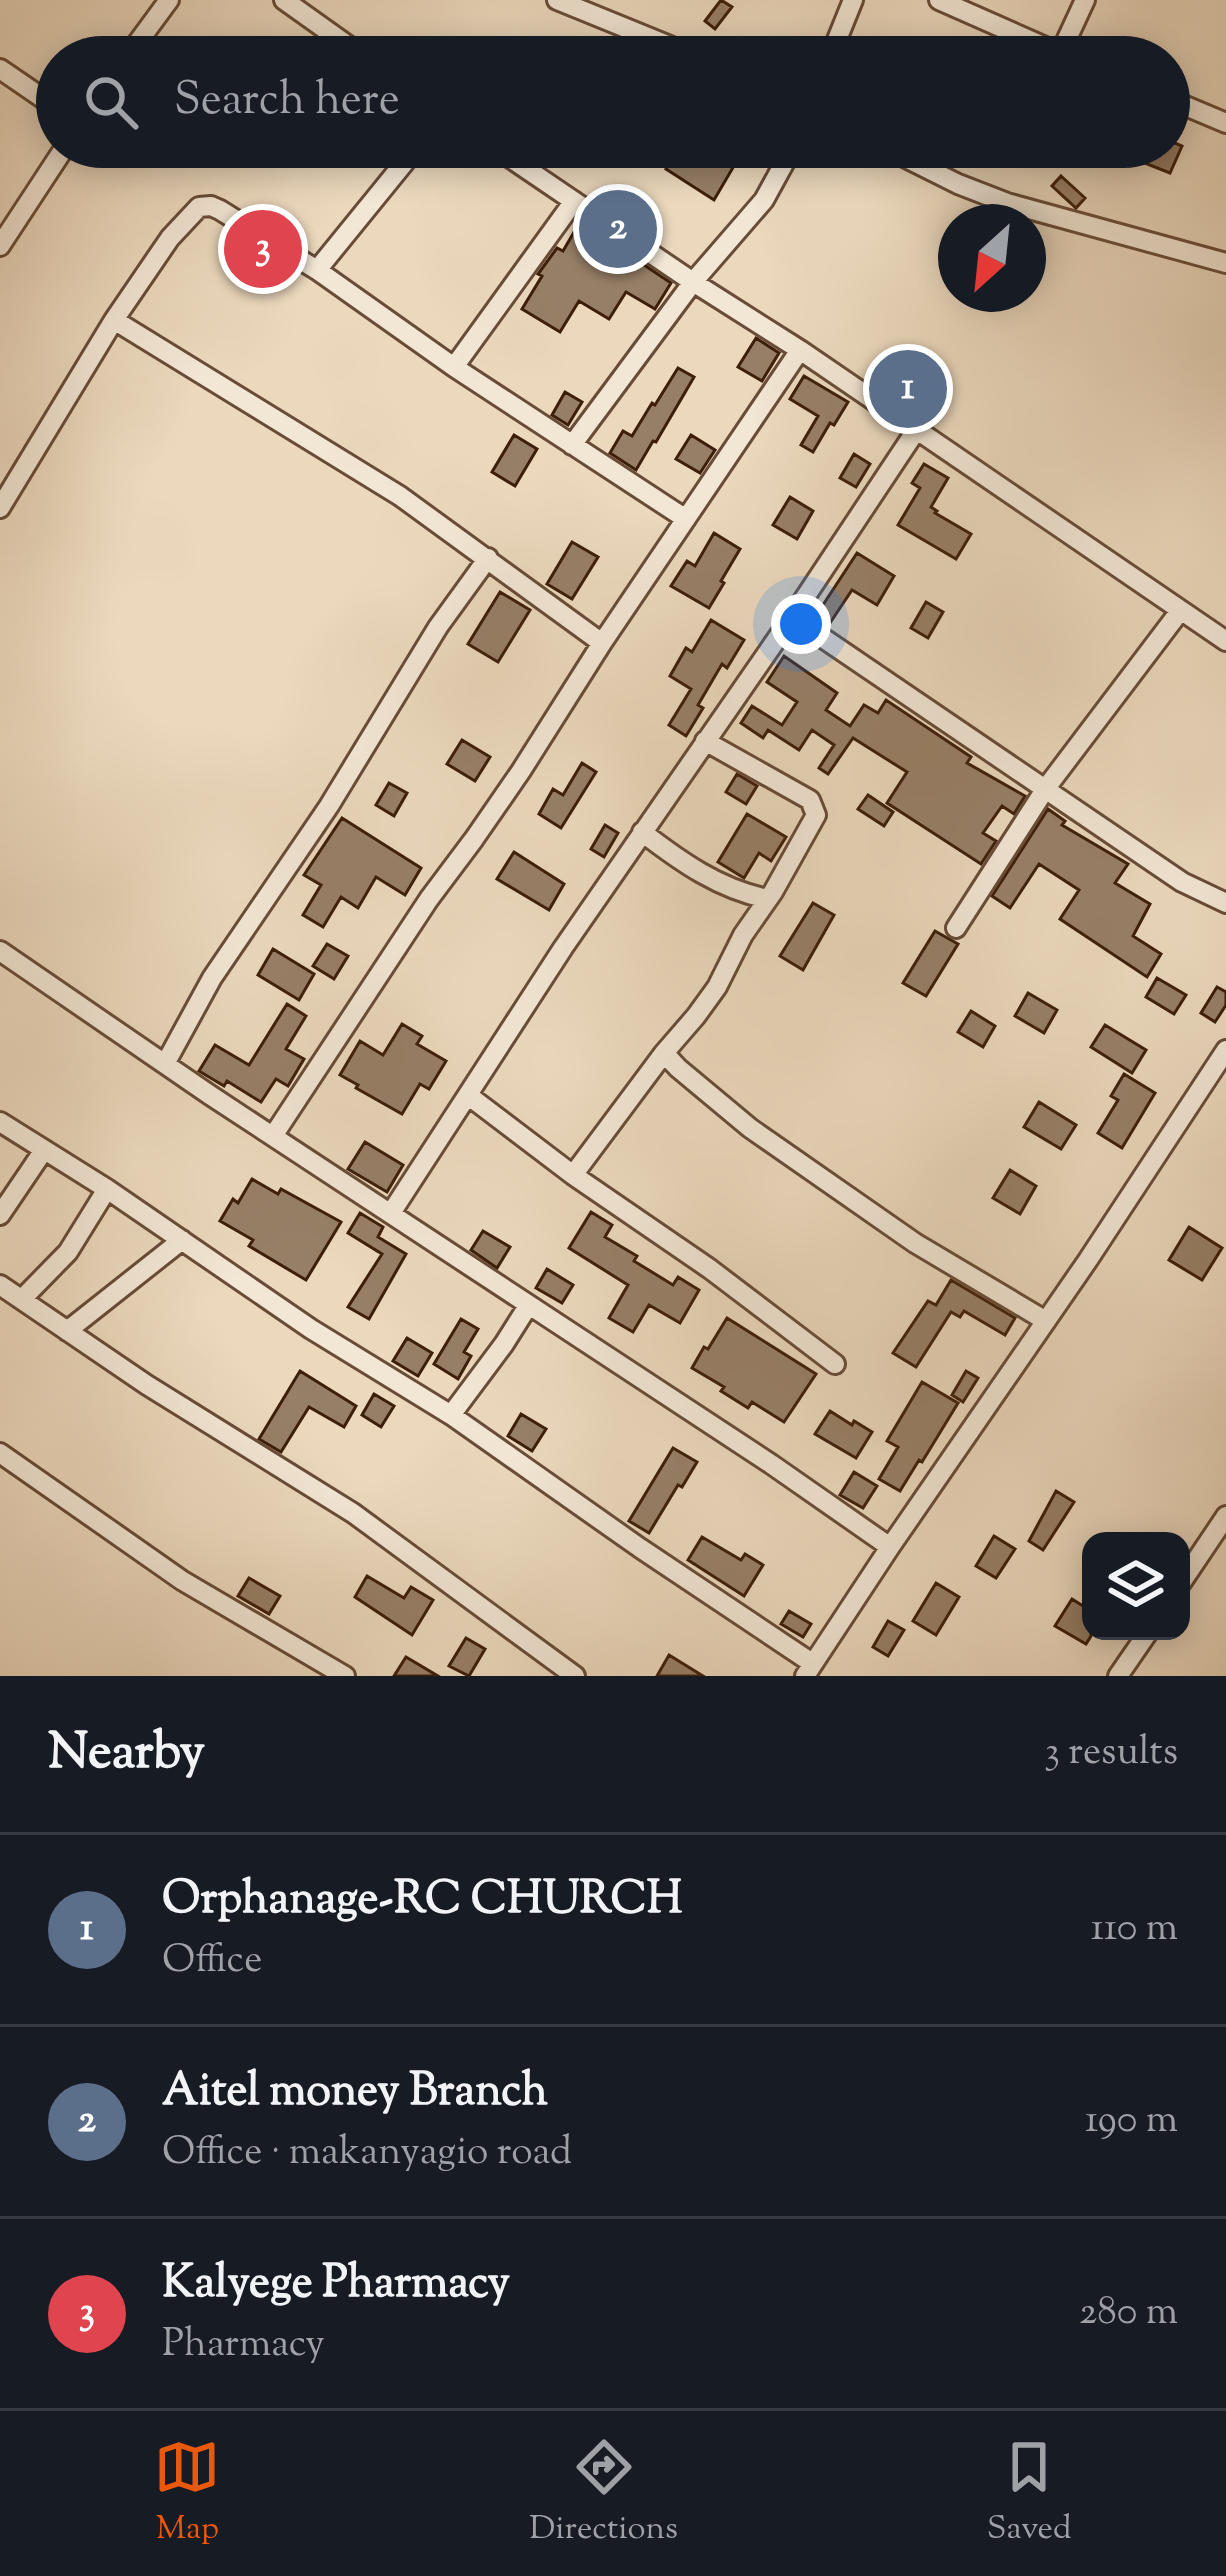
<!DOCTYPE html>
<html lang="en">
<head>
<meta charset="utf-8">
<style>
	:root { --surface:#171b24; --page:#242831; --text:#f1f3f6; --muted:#9ea1a6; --line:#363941; --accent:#ea580c }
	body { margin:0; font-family:"Sorts Mill Goudy",serif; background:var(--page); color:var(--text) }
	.controls { position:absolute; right:36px; bottom:36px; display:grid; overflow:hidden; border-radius:24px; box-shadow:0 6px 30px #0003 }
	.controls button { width:108px; height:108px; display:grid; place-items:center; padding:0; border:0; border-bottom:3px solid var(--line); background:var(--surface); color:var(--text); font:60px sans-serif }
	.compass { position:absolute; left:938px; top:204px; width:108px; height:108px; border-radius:50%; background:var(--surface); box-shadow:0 6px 30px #0003; rotate:207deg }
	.you { position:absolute; left:801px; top:624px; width:42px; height:42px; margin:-30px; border:9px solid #fff; border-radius:50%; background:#1a73e8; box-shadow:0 0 0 18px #1a73e833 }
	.badge { display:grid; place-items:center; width:78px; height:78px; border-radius:50%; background:var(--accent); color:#fff; font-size:39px; font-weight:700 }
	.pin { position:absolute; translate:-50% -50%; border:6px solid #fff; box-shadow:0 3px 12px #0006 }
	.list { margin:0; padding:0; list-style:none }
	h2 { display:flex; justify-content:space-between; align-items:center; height:156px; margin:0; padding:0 48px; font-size:51px }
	h2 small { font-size:39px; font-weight:400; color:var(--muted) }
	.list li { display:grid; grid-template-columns:78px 1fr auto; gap:36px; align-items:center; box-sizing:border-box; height:192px; padding:0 48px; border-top:3px solid var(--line) }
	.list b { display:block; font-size:45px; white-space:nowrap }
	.list p { margin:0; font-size:39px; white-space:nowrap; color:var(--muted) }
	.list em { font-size:39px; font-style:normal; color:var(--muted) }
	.icon { flex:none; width:66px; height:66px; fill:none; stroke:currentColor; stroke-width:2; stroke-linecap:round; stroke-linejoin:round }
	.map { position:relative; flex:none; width:1226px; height:1676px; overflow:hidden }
	.search { position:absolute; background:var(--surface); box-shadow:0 6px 30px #0003; left:36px; right:36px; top:36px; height:132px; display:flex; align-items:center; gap:30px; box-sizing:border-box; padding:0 42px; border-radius:66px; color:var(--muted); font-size:45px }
	.sheet { height:732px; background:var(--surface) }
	nav { display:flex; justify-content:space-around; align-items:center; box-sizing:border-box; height:168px; border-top:3px solid var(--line); background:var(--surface); font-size:33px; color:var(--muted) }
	nav a { display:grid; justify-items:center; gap:6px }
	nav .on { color:var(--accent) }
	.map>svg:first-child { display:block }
	.building { fill:#977f67; stroke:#3d1e0a; stroke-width:3 }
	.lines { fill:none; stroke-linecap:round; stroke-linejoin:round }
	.minor-casing { stroke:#684c37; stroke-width:24 }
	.minor { stroke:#f2e6d4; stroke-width:18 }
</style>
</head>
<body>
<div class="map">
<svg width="1226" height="1676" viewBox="0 0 1226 1676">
	<rect width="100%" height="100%" fill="#ebd8bd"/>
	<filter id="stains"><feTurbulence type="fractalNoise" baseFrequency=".00167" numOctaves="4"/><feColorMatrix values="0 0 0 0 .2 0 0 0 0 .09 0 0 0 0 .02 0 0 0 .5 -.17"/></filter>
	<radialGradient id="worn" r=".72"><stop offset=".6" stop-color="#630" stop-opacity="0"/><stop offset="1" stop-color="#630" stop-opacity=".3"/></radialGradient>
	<path class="building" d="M721 0 732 7 715 29 705 21Z
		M1170 141 1182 146 1170 173 1142 162 1148 147H1169Z
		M680 147 709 163 714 156 722 161 731 147H745L714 200 666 169Z
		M1061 176 1085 198 1076 208 1052 186Z
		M580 222 671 283 655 309 626 292 609 319 579 301 560 332 522 309 542 276 538 274 557 248 563 251Z
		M756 338 779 353 762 381 738 367Z
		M678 368 694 377 656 442 653 441 636 470 610 453 623 431 632 436 652 403 655 405Z
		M804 376 848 402 834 425 830 423 813 452 801 445 818 416 790 399Z
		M565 392 582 402 568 425 552 415Z
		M514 435 537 449 515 486 492 472Z
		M691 435 715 450 700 473 676 459Z
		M854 454 870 464 856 487 840 478Z
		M924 464 948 478 931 507 937 511 935 513 971 534 956 559 898 525 920 488 912 483Z
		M790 497 813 511 797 539 773 525Z
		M714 533 740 549 721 581 724 583 709 608 671 586 687 561 695 566Z
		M572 542 598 557 572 599 547 584Z
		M857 553 894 576 877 605 852 590 830 623 817 614Z
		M500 592 530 610 498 662 468 644Z
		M926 602 943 612 928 638 911 628Z
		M711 620 744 640 727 668 722 664 698 705 703 708 686 736 669 725 691 689 670 676 686 648 692 652Z
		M784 656 837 693 826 710 850 726 864 705 878 713 886 700 971 757 967 763 1025 796 1014 814 1002 806 983 833 996 841 981 864 887 803 907 772 853 738 828 774 819 768 834 745 812 730 799 750 768 730 763 738 741 723 752 706 782 725 797 702 767 682Z
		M462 740 490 757 475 781 447 764Z
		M582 763 596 772 561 828 539 814 553 789 563 795Z
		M737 774 757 786 746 804 726 792Z
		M389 783 407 793 394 816 376 805Z
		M868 795 893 812 884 826 858 809Z
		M1048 809 1065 821 1062 825 1128 864 1115 883 1150 904 1133 936 1161 954 1147 977 1060 919 1079 890 1039 864 1010 908 992 896Z
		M747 814 786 837 771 861 759 853 744 878 718 862Z
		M342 818 421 868 405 895 376 877 358 908 341 897 323 927 303 915 321 885 304 875Z
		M605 825 618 833 604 857 591 849Z
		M514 852 564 884 549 910 497 879Z
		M813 903 834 915 803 970 780 956Z
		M935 931 958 944 926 996 903 983Z
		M327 944 348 956 334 979 313 966Z
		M273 949 314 974 299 1000 258 975Z
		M1157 978 1186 995 1174 1014 1146 997Z
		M1217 987 1226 992V1005L1215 1022 1201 1013Z
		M1028 993 1057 1010 1044 1033 1015 1016Z
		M287 1004 306 1016 286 1049 304 1059 288 1086 276 1079 261 1102 227 1081 224 1086 199 1071 215 1045 249 1065Z
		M971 1011 995 1026 983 1047 958 1032Z
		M402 1024 422 1036 417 1044 446 1061 429 1089 420 1084 402 1114 356 1088 358 1085 340 1075 360 1041 383 1055Z
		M1105 1025 1146 1050 1132 1073 1091 1047Z
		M1124 1074 1155 1093 1122 1148 1098 1133 1118 1100 1111 1096Z
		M1039 1102 1076 1125 1061 1149 1024 1127Z
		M365 1142 403 1165 387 1192 348 1169Z
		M1010 1170 1036 1186 1020 1214 993 1198Z
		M252 1179 278 1194 281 1189 341 1222 306 1280 249 1246 253 1240 220 1221 233 1199 238 1203Z
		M591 1212 612 1225 605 1237 637 1256 634 1261 673 1285 678 1277 699 1290 680 1323 649 1305 633 1332 609 1318 628 1285 569 1248Z
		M360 1213 383 1227 378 1237 406 1254 369 1319 348 1307 382 1254 348 1233Z
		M1189 1227 1222 1248 1202 1280 1169 1260Z
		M483 1231 510 1247 497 1268 471 1250Z
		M547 1269 573 1285 562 1303 536 1288Z
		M951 1280 1015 1318 1005 1335 964 1311 960 1317 951 1312 916 1367 893 1353 928 1301 936 1305Z
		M727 1318 816 1374 784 1422 752 1402 748 1408 721 1391 724 1387 692 1368 704 1347 708 1349Z
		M461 1319 478 1329 464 1352 471 1356 458 1379 434 1364Z
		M407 1338 432 1353 418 1376 393 1361Z
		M300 1371 356 1406 344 1427 309 1407 281 1452 259 1439Z
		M966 1371 978 1378 963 1402 952 1395Z
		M922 1382 958 1403 922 1462 919 1460 900 1491 879 1479 898 1447 887 1441Z
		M374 1394 394 1406 381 1427 362 1415Z
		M830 1411 852 1425 854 1421 872 1432 856 1458 815 1434Z
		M521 1414 546 1429 532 1451 508 1436Z
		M673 1448 697 1462 682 1487 678 1485 649 1533 629 1521Z
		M854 1472 877 1486 863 1508 840 1495Z
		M1056 1491 1074 1502 1043 1550 1029 1541Z
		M994 1536 1015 1549 996 1578 976 1566Z
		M702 1537 741 1560 745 1554 763 1565 744 1596 688 1560Z
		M367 1576 404 1598 411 1587 433 1600 412 1635 355 1597Z
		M249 1578 280 1596 269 1614 238 1596Z
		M936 1583 959 1597 936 1635 913 1621Z
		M1072 1599 1091 1611V1636L1086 1644 1055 1626Z
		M789 1611 811 1624 803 1637 781 1624Z
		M888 1621 904 1630 888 1656 873 1647Z
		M466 1638 485 1649 469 1676 449 1666Z
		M669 1655 703 1676H657Z
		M406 1657 438 1676H394Z"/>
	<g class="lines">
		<g class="minor-casing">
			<path id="minor" d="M284 0 364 57
				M557 0 697 57
				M939 0 1068 57
				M1060 54 1085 0
				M127 57 169 0
				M830 57 853 0
				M0 69 57 108
				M1169 99 1226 123
				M494 147 693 282 800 350 1226 641
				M884 147 958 184 1007 203 1226 263
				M0 246 65 147
				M317 270 417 147
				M114 320 400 496 602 643
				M454 367 574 201
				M572 445 693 282 764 200 793 147
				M0 508 114 320 170 238 199 207 211 206 220 210 317 270 454 367 686 519
				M792 617 1182 882 1226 903
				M642 832C681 862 719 889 768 899
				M956 928 1046 788 1180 611
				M0 951 210 1095 771 1464 890 1547
				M664 1053 678 1068 750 1128 915 1243 1046 1321
				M165 1064 212 978 329 806 438 627 488 558
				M469 1096 573 1175 710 1269 835 1364
				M0 1122 107 1189 311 1329 451 1415 640 1548 812 1663
				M273 1136 429 899 474 839 521 771 602 643 800 350
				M573 1175 664 1053 696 1016 717 987 743 935 773 892 816 815 810 800 705 741
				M391 1213 563 948 792 617 917 429
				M0 1215 44 1150
				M0 1285 147 1385 353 1513 575 1676
				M22 1299 68 1252 107 1189
				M67 1331 182 1240
				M451 1415 504 1344 528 1306
				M0 1453 183 1581 345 1676
				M1181 1583 1226 1516
				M805 1676 890 1547 1088 1260 1226 1050
				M1118 1676 1149 1631"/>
		</g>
		<use href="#minor" class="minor"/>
	</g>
	<rect width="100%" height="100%" filter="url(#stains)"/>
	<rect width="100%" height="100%" fill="url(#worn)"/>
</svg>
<div class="controls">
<button><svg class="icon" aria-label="layers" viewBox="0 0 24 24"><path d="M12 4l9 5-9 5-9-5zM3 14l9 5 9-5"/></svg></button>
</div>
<svg class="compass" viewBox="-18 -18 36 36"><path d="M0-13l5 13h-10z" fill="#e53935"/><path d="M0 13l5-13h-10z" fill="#9ea1a6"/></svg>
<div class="you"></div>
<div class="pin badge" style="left:908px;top:389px;background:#5c6f8a">1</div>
<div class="pin badge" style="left:618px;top:229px;background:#5c6f8a">2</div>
<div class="pin badge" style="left:263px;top:249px;background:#e0444e">3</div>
<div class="search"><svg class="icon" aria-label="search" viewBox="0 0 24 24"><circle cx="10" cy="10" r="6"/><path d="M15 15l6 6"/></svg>Search here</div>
</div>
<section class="sheet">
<h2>Nearby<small>3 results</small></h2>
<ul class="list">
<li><span class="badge" style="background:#5c6f8a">1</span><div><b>Orphanage-RC CHURCH</b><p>Office</p></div><em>110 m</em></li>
<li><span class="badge" style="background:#5c6f8a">2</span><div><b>Aitel money Branch</b><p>Office · makanyagio road</p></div><em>190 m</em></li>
<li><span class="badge" style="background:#e0444e">3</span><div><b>Kalyege Pharmacy</b><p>Pharmacy</p></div><em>280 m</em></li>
</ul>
</section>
<nav>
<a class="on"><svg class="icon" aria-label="map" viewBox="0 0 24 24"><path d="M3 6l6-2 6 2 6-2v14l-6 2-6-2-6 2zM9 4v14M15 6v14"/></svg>Map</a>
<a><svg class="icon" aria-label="directions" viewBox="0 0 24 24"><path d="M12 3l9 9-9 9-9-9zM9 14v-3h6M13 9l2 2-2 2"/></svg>Directions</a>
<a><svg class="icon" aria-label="saved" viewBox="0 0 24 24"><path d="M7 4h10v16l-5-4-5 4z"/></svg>Saved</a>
</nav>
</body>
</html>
